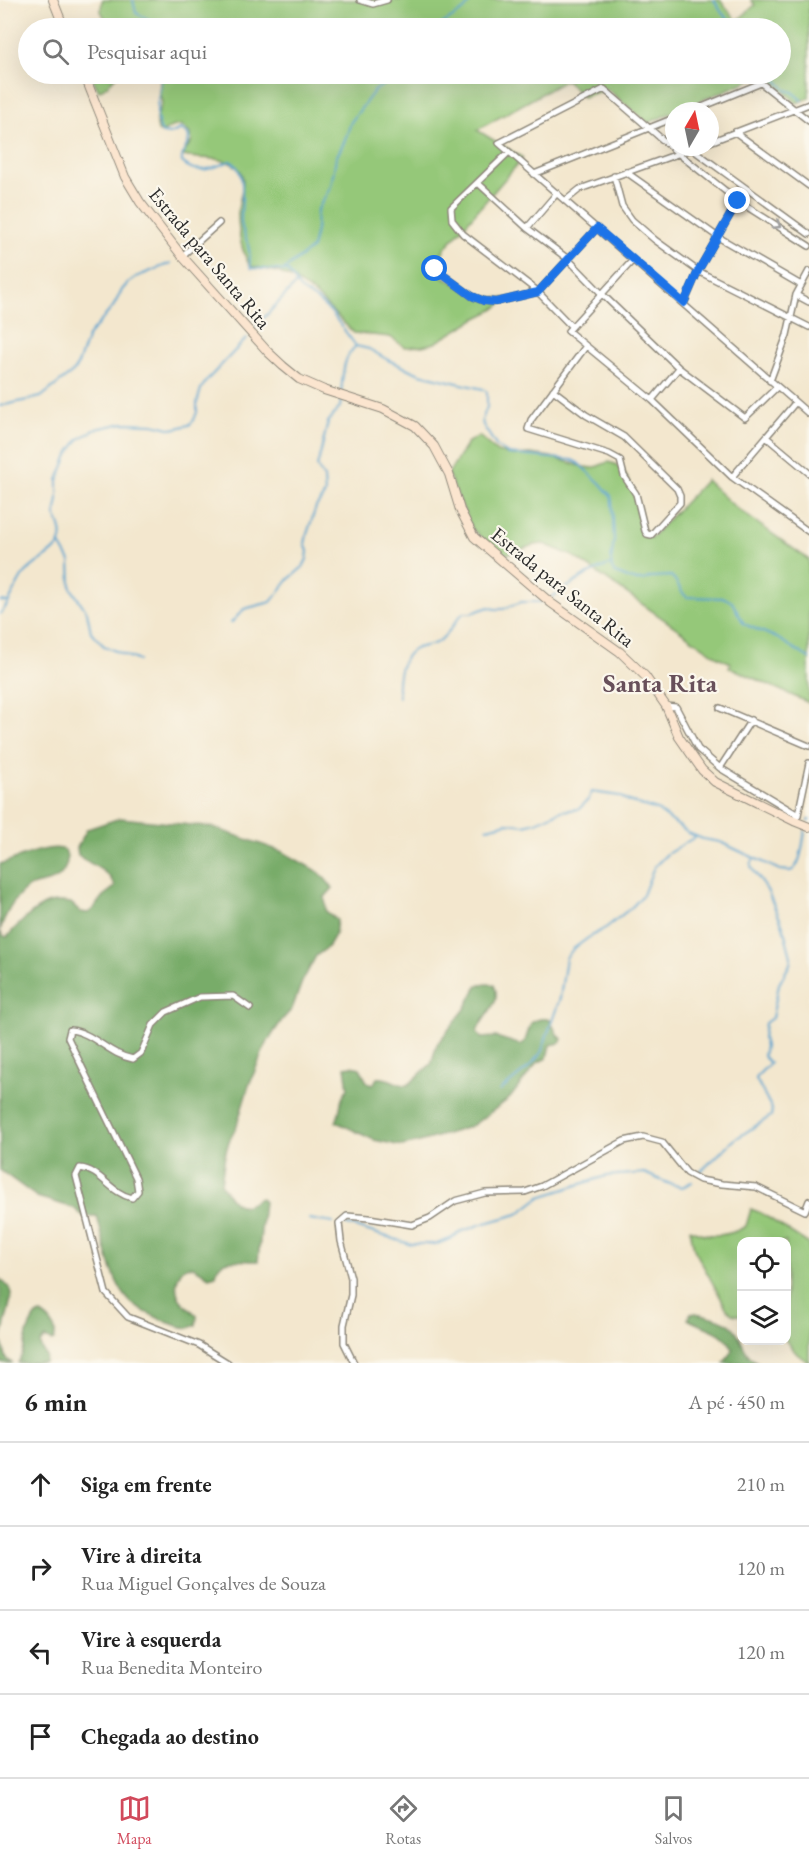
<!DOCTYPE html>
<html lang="pt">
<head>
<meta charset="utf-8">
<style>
	:root { --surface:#fff; --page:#f2f2f2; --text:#222; --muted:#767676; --line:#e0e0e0; --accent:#d1495b }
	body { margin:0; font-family:"EB Garamond",serif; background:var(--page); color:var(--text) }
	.controls { position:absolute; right:18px; bottom:18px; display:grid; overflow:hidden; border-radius:12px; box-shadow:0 6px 24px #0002 }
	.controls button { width:54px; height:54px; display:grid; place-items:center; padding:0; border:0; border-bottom:2px solid var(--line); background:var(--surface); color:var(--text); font:30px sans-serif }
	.compass { position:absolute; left:665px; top:102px; width:54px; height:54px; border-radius:50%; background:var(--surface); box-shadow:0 6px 24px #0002; rotate:9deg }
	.stop { position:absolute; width:18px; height:18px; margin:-14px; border:4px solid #1a73e8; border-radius:50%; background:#fff }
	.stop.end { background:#1a73e8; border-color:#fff; box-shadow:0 2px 6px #0008 }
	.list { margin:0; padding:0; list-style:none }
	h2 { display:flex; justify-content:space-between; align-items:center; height:78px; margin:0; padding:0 24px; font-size:26px }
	h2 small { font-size:20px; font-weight:400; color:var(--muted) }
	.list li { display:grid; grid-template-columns:39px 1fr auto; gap:18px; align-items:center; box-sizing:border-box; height:84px; padding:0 24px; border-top:2px solid var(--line) }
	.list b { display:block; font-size:22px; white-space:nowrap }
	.list p { margin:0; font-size:20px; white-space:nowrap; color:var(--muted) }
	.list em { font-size:20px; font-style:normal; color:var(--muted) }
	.icon { flex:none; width:33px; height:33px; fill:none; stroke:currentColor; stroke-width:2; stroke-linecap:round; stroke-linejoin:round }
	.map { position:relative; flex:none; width:809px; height:1363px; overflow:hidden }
	.search { position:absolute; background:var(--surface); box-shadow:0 6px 24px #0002; left:18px; right:18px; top:18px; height:66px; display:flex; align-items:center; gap:15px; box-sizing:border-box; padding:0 21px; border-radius:33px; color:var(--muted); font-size:22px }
	.sheet { height:414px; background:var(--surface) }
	nav { display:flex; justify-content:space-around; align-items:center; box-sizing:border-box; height:84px; border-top:2px solid var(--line); background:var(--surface); font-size:16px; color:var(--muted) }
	nav a { display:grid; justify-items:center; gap:3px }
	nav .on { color:var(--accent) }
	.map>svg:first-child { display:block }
	.green { fill:#95c879; stroke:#607a52; stroke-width:1.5 }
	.forest { fill:#78ac69; stroke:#526c4a; stroke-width:1.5 }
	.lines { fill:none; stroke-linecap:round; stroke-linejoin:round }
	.stream { stroke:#57a2cf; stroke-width:2 }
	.minor-casing { stroke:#8f897c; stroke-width:8 }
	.secondary-casing { stroke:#8f897c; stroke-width:10 }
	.minor { stroke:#fff; stroke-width:5 }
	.secondary { stroke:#fbe5cf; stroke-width:8 }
	.oneway { stroke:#a0a0a0 }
	.route { stroke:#1a73e8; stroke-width:8 }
	.labels { text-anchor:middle; stroke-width:4.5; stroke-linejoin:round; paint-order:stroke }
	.street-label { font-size:20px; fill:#2b2b2b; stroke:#fbf7ec }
	.district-label { font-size:26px; font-weight:bold; fill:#68505a; stroke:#fbf7ec }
</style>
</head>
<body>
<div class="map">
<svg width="809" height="1363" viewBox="0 0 809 1363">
	<rect width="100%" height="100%" fill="#fbf7ec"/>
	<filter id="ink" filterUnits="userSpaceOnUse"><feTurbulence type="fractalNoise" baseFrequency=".0167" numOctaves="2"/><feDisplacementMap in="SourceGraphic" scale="12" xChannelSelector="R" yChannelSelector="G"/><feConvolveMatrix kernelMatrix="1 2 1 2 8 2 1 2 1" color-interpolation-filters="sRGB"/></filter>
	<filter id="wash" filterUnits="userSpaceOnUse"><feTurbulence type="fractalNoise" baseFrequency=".008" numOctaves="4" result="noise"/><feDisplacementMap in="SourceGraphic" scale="24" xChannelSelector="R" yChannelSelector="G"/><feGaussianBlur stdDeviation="1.35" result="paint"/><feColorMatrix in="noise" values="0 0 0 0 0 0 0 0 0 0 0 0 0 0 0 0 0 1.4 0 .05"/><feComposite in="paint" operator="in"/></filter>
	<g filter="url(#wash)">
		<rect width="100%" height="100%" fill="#f3e7ce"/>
		<path class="green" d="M102 0H720L737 21 755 5 751 0H809V98L797 103 769 79 757 77 648 123 607 89 583 97 566 80 477 130 523 158 446 247 431 270 481 297 504 298 505 301 493 310 475 319 435 343 422 346 405 347 390 337 354 333 316 295 293 279 278 272 250 266C241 251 238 230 238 212 238 198 251 175 234 165 220 156 199 160 184 156L183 154 192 141 190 133 181 125 171 127 162 133 158 131 156 119 162 103 159 92 161 74H780V28H110L101 11Z
			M90 74H118L107 86 99 91Z
			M479 436 497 452 513 455 531 454 551 457 584 467 593 468 608 462C608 462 616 464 617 465 632 476 641 517 645 535L651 538 706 480 735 507 809 560V703L729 667 731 663 718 657 573 556 544 544 534 545 507 554 496 551 472 529 448 474 468 442Z
			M751 1209 761 1213 809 1244V1363L797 1354 786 1341V1242H742L741 1316 732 1314 727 1309 694 1249 690 1229C707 1238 729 1237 746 1226Z"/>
		<path class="forest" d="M120 818 212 827 283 852 320 873 333 888 325 897 326 911 337 920 335 935 328 947 316 956 302 982 292 1009 282 1020 266 1044 249 1085 236 1128 229 1141 225 1155 221 1184C226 1192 235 1209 247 1205 253 1204 255 1199 261 1198L264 1201 258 1261C248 1262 225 1257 219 1266 217 1269 217 1272 216 1275L209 1277C204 1274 199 1269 193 1267 179 1263 174 1285 178 1295 181 1304 191 1309 197 1316L196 1325 189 1328C179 1327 168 1323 158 1318 150 1314 141 1311 134 1305 112 1288 104 1242 97 1216H82L74 1208 37 1197 0 1170V864C17 859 49 843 65 850 68 857 68 862 65 868 56 888 37 879 25 890 13 900 4 916 0 931L3 936 7 937C16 926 34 909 47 904 54 901 64 902 71 903L81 912 88 913 93 909 103 896 115 887C110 870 90 865 78 855L77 848 87 829Z
			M488 984 494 985C503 1004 482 1015 477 1032L481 1038 496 1037 521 1045 525 1041 531 1023C537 1019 543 1017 550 1020L557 1034 562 1039 560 1043 550 1045 547 1058 537 1063 510 1098 498 1107 473 1125 460 1130 416 1143 402 1146 374 1140 336 1122C342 1109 338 1101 348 1088L345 1067 352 1066 360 1068C364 1074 365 1084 373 1085L377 1078C389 1076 397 1086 408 1085L431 1064 437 1044 465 1009 476 988 479 985Z
			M0 1278 11 1290 12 1295 1 1340 7 1359 12 1363H0Z
			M696 1313C708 1316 730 1320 736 1331 744 1344 744 1355 758 1363H724L733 1349C723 1329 705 1329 688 1319L690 1314Z
			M41 1314C51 1320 58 1328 54 1340L51 1341 45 1338 40 1343 41 1348 46 1356 45 1362 18 1363C29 1346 22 1332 37 1315Z"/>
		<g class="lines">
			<path class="stream" d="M133 0 136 13 154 22 161 28
				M714 0 722 13 737 28
				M436 28 464 10 472 0
				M162 74C161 95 151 113 162 133L170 134 181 129 188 134C192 145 180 150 182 162 196 176 214 168 230 161 249 170 240 205 241 222 242 232 248 240 249 250 251 256 248 261 251 268L288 271 300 289 317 300 331 312 356 346 369 349 388 360 420 374 483 389 487 392V407L482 420 483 425 497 447 508 454 572 460 578 463 600 483 611 496 612 502 614 540 611 560 612 569 615 573 633 580H643L652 577 671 576C679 582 679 592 687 597L725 598 732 602 744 624 777 638 809 658
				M771 74 786 90 793 92 802 101
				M284 270 312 248 316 230 317 211 331 186 336 158 345 140 351 122 374 91 396 77 399 74
				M256 326 296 284
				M341 393C343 376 342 358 356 346
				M0 406 41 397 65 378 73 372 78 364 88 336 113 307 122 290 128 283 136 277 171 263
				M60 544 70 561 71 588 87 612 91 632 104 646 139 661
				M552 597 586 575 606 566 611 565
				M0 601 9 602
				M0 614C11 603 14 589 22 577 39 553 77 554 55 515L58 499V480L68 455 79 439 96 429 124 423 153 424 173 429 189 425 194 420 197 412V403L201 389 207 380 247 338
				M231 623 244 609 271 602 289 579 303 567 307 559 308 551 305 544 307 534 316 507 325 494 324 478 317 467 328 422 340 407 341 399
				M399 697C396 683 399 659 413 650 421 645 431 647 439 641 449 634 455 621 463 613H471L489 607 495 609H503L521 602H541
				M808 821 809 820
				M487 828 508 823 524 825 536 822 561 811 579 809 588 800 592 792 619 796 631 802 657 810 688 833 703 839 720 842 780 870C781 870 789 871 790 871 801 869 803 841 805 831
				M500 1091 529 1067 541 1053 560 998 566 958 573 949 588 938 607 927 633 906 643 895 654 867 667 854 695 837
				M699 1173 734 1140 771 1116 772 1109 756 1079 757 1076 770 1063 763 1056 765 1046 763 1038 765 1023 772 1018 779 984 790 964 791 957 783 926 767 890 751 867 752 862 755 858
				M309 1219 333 1223
				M345 1224 410 1244H437L450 1239 463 1231 482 1224 518 1214 540 1197 606 1176 644 1173 670 1184 682 1187 692 1182"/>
		</g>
	</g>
	<g filter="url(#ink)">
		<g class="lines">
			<g class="minor-casing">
				<path id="minor" d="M360 0 373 4 387 0
					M692 111 761 83 809 121
					M735 132 809 186
					M710 142 809 104
					M692 149 809 234
					M509 152 451 208 452 220 463 234 536 290 571 326
					M626 172 718 237 801 285
					M534 174 674 118
					M614 176 622 206 632 220 655 240 698 271 809 327
					M478 183 527 228 568 259 602 294 679 368 745 418 777 387
					M565 201 580 189 697 147
					M527 228 557 193
					M809 246 738 201 679 154 604 89 499 143 809 414
					M182 256 219 223
					M633 260 568 331 652 400 732 477 809 532
					M435 269 472 296 484 301 496 302 538 292 597 228
					M796 295 809 302
					M684 304 698 271 738 201
					M770 381 787 335 796 295 809 271
					M553 390 586 415 624 437 677 489 680 496V503L651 535 647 534 645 531 636 494 624 476 620 460 609 454 528 429 531 420 586 346
					M652 400 679 368
					M766 437 809 473
					M732 477 795 403
					M666 706 676 707 698 749 720 768 798 815 794 821
					M720 708 809 746
					M720 768 751 720
					M798 815 809 763
					M228 1363 199 1345 128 1317 106 1293 76 1176 80 1168C101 1170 110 1193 132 1198L138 1191 136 1178 68 1038 70 1030C93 1032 109 1055 133 1059L141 1053 153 1025 166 1012 200 997 233 996 250 1008
					M354 1363 344 1343V1325L351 1295V1278L341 1241 339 1223 347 1216 369 1218 412 1225 430 1218 455 1201 485 1193 525 1192 542 1186 624 1141 643 1137 662 1142 687 1173 700 1180 722 1184 756 1187 805 1211 809 1201"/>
			</g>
			<g class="secondary-casing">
				<path id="secondary" d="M53 0 64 28
					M84 74 125 177 140 202 182 256 268 352 283 366 299 379 324 390 383 409 415 426 434 446 449 474 460 510 474 537 551 603 620 652 645 676 666 706 679 737 702 770 715 782 794 821 809 827"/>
			</g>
			<use href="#minor" class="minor"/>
			<use href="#secondary" class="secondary"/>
		</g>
		<defs><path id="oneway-chevron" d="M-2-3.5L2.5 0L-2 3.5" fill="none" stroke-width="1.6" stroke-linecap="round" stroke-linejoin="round" transform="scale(1.5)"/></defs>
		<use class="oneway" href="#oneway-chevron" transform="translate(777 225) rotate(32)"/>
	</g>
	<g class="lines" filter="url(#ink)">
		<path class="route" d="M435 269 472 296 484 301 496 302 538 292 597 228 684 303 698 271 738 201"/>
	</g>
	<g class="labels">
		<g class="street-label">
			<text transform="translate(210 258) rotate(50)" y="7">Estrada para Santa Rita</text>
			<text transform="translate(563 587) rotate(39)" y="7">Estrada para Santa Rita</text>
		</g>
		<g class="district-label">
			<text x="660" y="692">Santa Rita</text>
		</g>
	</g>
</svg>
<div class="controls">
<button><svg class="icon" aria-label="locate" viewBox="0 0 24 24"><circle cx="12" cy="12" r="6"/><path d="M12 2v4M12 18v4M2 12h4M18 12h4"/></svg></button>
<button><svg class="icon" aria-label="layers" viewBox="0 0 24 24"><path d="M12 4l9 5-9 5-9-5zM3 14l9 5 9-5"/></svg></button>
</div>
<svg class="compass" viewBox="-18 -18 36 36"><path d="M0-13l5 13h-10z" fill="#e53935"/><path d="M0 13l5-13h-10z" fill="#767676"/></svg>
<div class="stop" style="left:435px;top:269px"></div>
<div class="stop end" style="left:738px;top:201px"></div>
<div class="search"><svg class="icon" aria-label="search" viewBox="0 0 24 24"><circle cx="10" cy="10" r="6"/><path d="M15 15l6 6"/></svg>Pesquisar aqui</div>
</div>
<section class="sheet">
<h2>6 min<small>A pé · 450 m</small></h2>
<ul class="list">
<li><svg class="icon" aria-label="ahead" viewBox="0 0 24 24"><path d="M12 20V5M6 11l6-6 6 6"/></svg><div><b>Siga em frente</b></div><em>210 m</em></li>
<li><svg class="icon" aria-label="right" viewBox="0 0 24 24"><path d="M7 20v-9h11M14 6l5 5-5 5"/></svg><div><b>Vire à direita</b><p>Rua Miguel Gonçalves de Souza</p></div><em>120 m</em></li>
<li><svg class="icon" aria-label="left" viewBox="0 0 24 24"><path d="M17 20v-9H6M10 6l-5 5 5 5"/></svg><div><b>Vire à esquerda</b><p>Rua Benedita Monteiro</p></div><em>120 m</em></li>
<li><svg class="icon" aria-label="arrive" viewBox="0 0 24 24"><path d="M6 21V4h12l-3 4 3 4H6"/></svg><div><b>Chegada ao destino</b></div></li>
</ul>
</section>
<nav>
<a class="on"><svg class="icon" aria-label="map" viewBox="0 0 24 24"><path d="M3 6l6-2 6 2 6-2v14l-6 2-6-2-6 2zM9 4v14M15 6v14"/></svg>Mapa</a>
<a><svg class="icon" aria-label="directions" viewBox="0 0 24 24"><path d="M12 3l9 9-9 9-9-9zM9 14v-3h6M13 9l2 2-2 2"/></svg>Rotas</a>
<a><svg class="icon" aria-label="saved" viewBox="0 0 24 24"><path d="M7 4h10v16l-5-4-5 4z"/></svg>Salvos</a>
</nav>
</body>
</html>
